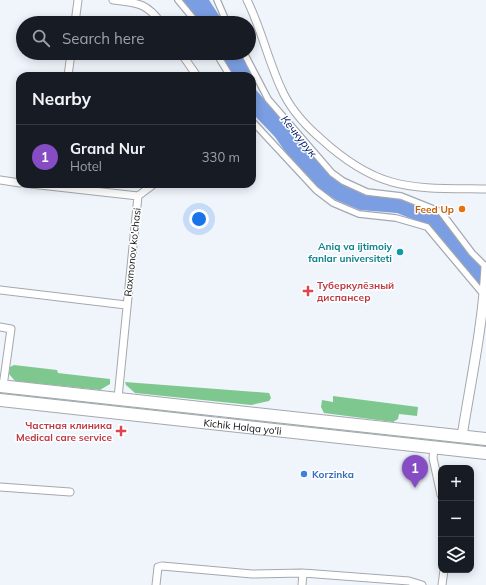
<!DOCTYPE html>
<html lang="en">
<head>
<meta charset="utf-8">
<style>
	:root { --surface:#171b24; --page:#242831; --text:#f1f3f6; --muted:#9ea1a6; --line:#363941; --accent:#864cc3 }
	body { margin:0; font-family:Mulish,sans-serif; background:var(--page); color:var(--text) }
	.controls { position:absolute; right:12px; bottom:12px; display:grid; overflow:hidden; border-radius:8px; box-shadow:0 2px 10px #0003 }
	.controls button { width:36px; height:36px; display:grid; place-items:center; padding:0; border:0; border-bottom:1px solid var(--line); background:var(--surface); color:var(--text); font:20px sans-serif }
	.you { position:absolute; left:199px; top:219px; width:14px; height:14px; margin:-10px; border:3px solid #fff; border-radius:50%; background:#1a73e8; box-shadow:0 0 0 6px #1a73e833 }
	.badge { display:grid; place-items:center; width:26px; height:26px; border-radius:50%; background:var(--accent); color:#fff; font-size:13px; font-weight:700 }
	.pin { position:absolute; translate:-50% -33px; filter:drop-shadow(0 1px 2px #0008) }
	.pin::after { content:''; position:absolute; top:21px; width:14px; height:12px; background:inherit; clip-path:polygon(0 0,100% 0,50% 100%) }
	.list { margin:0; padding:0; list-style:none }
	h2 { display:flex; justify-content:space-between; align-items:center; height:52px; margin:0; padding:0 16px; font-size:17px }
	h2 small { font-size:13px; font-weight:400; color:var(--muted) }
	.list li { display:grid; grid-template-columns:26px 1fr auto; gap:12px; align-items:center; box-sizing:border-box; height:64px; padding:0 16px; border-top:1px solid var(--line) }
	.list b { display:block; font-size:15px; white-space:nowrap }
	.list p { margin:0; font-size:13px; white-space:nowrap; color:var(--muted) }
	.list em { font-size:13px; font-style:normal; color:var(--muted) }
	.icon { flex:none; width:22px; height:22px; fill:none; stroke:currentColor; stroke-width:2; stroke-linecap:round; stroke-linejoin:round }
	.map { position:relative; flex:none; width:486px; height:585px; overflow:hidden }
	.search { position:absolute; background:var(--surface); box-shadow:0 2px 10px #0003; left:16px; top:16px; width:240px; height:44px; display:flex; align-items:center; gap:10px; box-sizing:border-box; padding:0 14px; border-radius:22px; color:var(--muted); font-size:15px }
	.panel { position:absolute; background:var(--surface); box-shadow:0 2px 10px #0003; left:16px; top:72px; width:240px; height:116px; border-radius:12px }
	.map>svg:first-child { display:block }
	.green { fill:#a8eab7 }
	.forest { fill:#7ec890 }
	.water { fill:#7b9ee2 }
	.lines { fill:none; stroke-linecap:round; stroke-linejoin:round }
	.pedestrian-casing { stroke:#a4a8ae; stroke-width:8 }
	.minor-casing { stroke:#a4a8ae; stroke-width:9 }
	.tertiary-casing { stroke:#a4a8ae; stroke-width:11 }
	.trunk-casing { stroke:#a4a8ae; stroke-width:14 }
	.pedestrian { stroke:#fff; stroke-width:5.5 }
	.minor { stroke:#fff; stroke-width:7 }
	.tertiary { stroke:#fff; stroke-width:9 }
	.trunk { stroke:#fff; stroke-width:12 }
	.food-dot { fill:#e8710a; stroke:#fff; stroke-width:1.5 }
	.culture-dot { fill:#0f9aa8; stroke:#fff; stroke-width:1.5 }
	.health-dot { fill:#e0444e; stroke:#fff; stroke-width:1.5 }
	.shop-dot { fill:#3f7fe0; stroke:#fff; stroke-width:1.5 }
	.labels { text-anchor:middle; stroke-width:3; stroke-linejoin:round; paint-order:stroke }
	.food-label { font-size:10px; font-weight:bold; fill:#c56008; stroke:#fff; text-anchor:end }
	.culture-label { font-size:10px; font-weight:bold; fill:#0d838f; stroke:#fff; text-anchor:end }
	.street-label { font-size:10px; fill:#0a0b0e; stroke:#fff }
	.health-label { font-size:10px; font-weight:bold; fill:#be3a42; stroke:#fff; text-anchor:start }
	.shop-label { font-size:10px; font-weight:bold; fill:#366cbe; stroke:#fff; text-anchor:start }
	.water-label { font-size:11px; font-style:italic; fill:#011e6b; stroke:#fff }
</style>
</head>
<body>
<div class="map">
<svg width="486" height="585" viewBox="0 0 486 585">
	<rect width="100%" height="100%" fill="#f0f5fc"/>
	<path class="green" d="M0 391 214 414V418L0 396Z
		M230 416 486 445V449L229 420Z"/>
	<path class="forest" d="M14 365 57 370 58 373 110 379V384L100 390 15 381 9 374 10 367Z
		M125 382 269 393 271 398 269 401 251 405 135 393 126 385Z
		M333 396 418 407 417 416 399 414 398 419 393 422 324 413 321 407 322 400 333 402Z"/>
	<path class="water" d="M182 0H209L224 23H201Z
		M220 53H241L252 76H233Z
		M252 78 256 90 331 175 354 189 400 198 440 213 471 255 486 273V292L461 265 430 226 397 213 360 210 336 200 319 189 296 167 275 137 252 113Z"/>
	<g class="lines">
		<g class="pedestrian-casing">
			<path id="pedestrian" d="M178 0 197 23
				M217 0 227 23
				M216 53 230 76
				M244 53 268 99 332 173 343 181 367 192 401 196 441 212 472 253 486 267
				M252 121 316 190 333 203 359 214 396 218 427 227 484 295"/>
		</g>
		<g class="minor-casing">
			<path id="minor" d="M113 0C136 3 146 2 161 23
				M247 0C261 28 268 60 281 88 289 107 305 125 320 138 379 192 411 188 486 189
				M75 23 78 0
				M181 53 197 76
				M68 76 71 53
				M0 180 20 183
				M31 184 138 196
				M0 290 126 305
				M0 327 11 329 3 386
				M118 398 138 196 154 184
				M434 448 433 458 441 495
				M0 487 70 492
				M156 585 158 567 162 566 252 574 303 573 409 581 422 585
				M302 585 303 573
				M442 585 444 570"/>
		</g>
		<g class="tertiary-casing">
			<path id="tertiary" d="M462 436C471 380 483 324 486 267"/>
		</g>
		<g class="trunk-casing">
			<g id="trunk">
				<path d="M0 386 486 439"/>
				<path id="s1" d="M0 400 486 453"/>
			</g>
		</g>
		<use href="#pedestrian" class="pedestrian"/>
		<use href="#minor" class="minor"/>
		<use href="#tertiary" class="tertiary"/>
		<use href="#trunk" class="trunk"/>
	</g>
	<circle class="food-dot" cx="462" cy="209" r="4"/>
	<circle class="culture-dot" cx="400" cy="252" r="4"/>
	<g class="health-dot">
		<path d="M306 285h4v4h4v4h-4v4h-4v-4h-4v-4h4z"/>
		<path d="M119 425h4v4h4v4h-4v4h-4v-4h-4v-4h4z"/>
	</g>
	<circle class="shop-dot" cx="304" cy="474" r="4"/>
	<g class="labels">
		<g class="food-label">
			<text x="454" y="213">Feed Up</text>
		</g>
		<g class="culture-label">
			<text x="392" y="250">Aniq va ijtimoiy<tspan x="392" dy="12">fanlar universiteti</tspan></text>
		</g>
		<g class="street-label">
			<text transform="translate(132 252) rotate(-84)" y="4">Raxmonov ko'chasi</text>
			<text dy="4" stroke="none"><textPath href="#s1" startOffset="244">Kichik Halqa yo'li</textPath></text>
		</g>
		<g class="health-label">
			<text x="317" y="289">Туберкулёзный<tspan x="317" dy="12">диспансер</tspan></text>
			<text x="112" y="429" text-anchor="end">Частная клиника<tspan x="112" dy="12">Medical care service</tspan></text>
		</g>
		<g class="shop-label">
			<text x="312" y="478">Korzinka</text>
		</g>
		<g class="water-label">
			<text transform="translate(299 136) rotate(51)" y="4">Кечкурук</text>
		</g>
	</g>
</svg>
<div class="controls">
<button>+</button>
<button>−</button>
<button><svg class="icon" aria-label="layers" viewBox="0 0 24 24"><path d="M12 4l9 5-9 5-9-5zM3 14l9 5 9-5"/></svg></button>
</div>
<div class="you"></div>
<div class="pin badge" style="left:415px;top:488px">1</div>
<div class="search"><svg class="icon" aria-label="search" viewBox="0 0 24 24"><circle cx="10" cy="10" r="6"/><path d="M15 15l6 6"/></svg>Search here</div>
<section class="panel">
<h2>Nearby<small></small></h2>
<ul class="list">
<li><span class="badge">1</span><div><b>Grand Nur</b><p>Hotel</p></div><em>330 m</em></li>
</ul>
</section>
</div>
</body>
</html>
